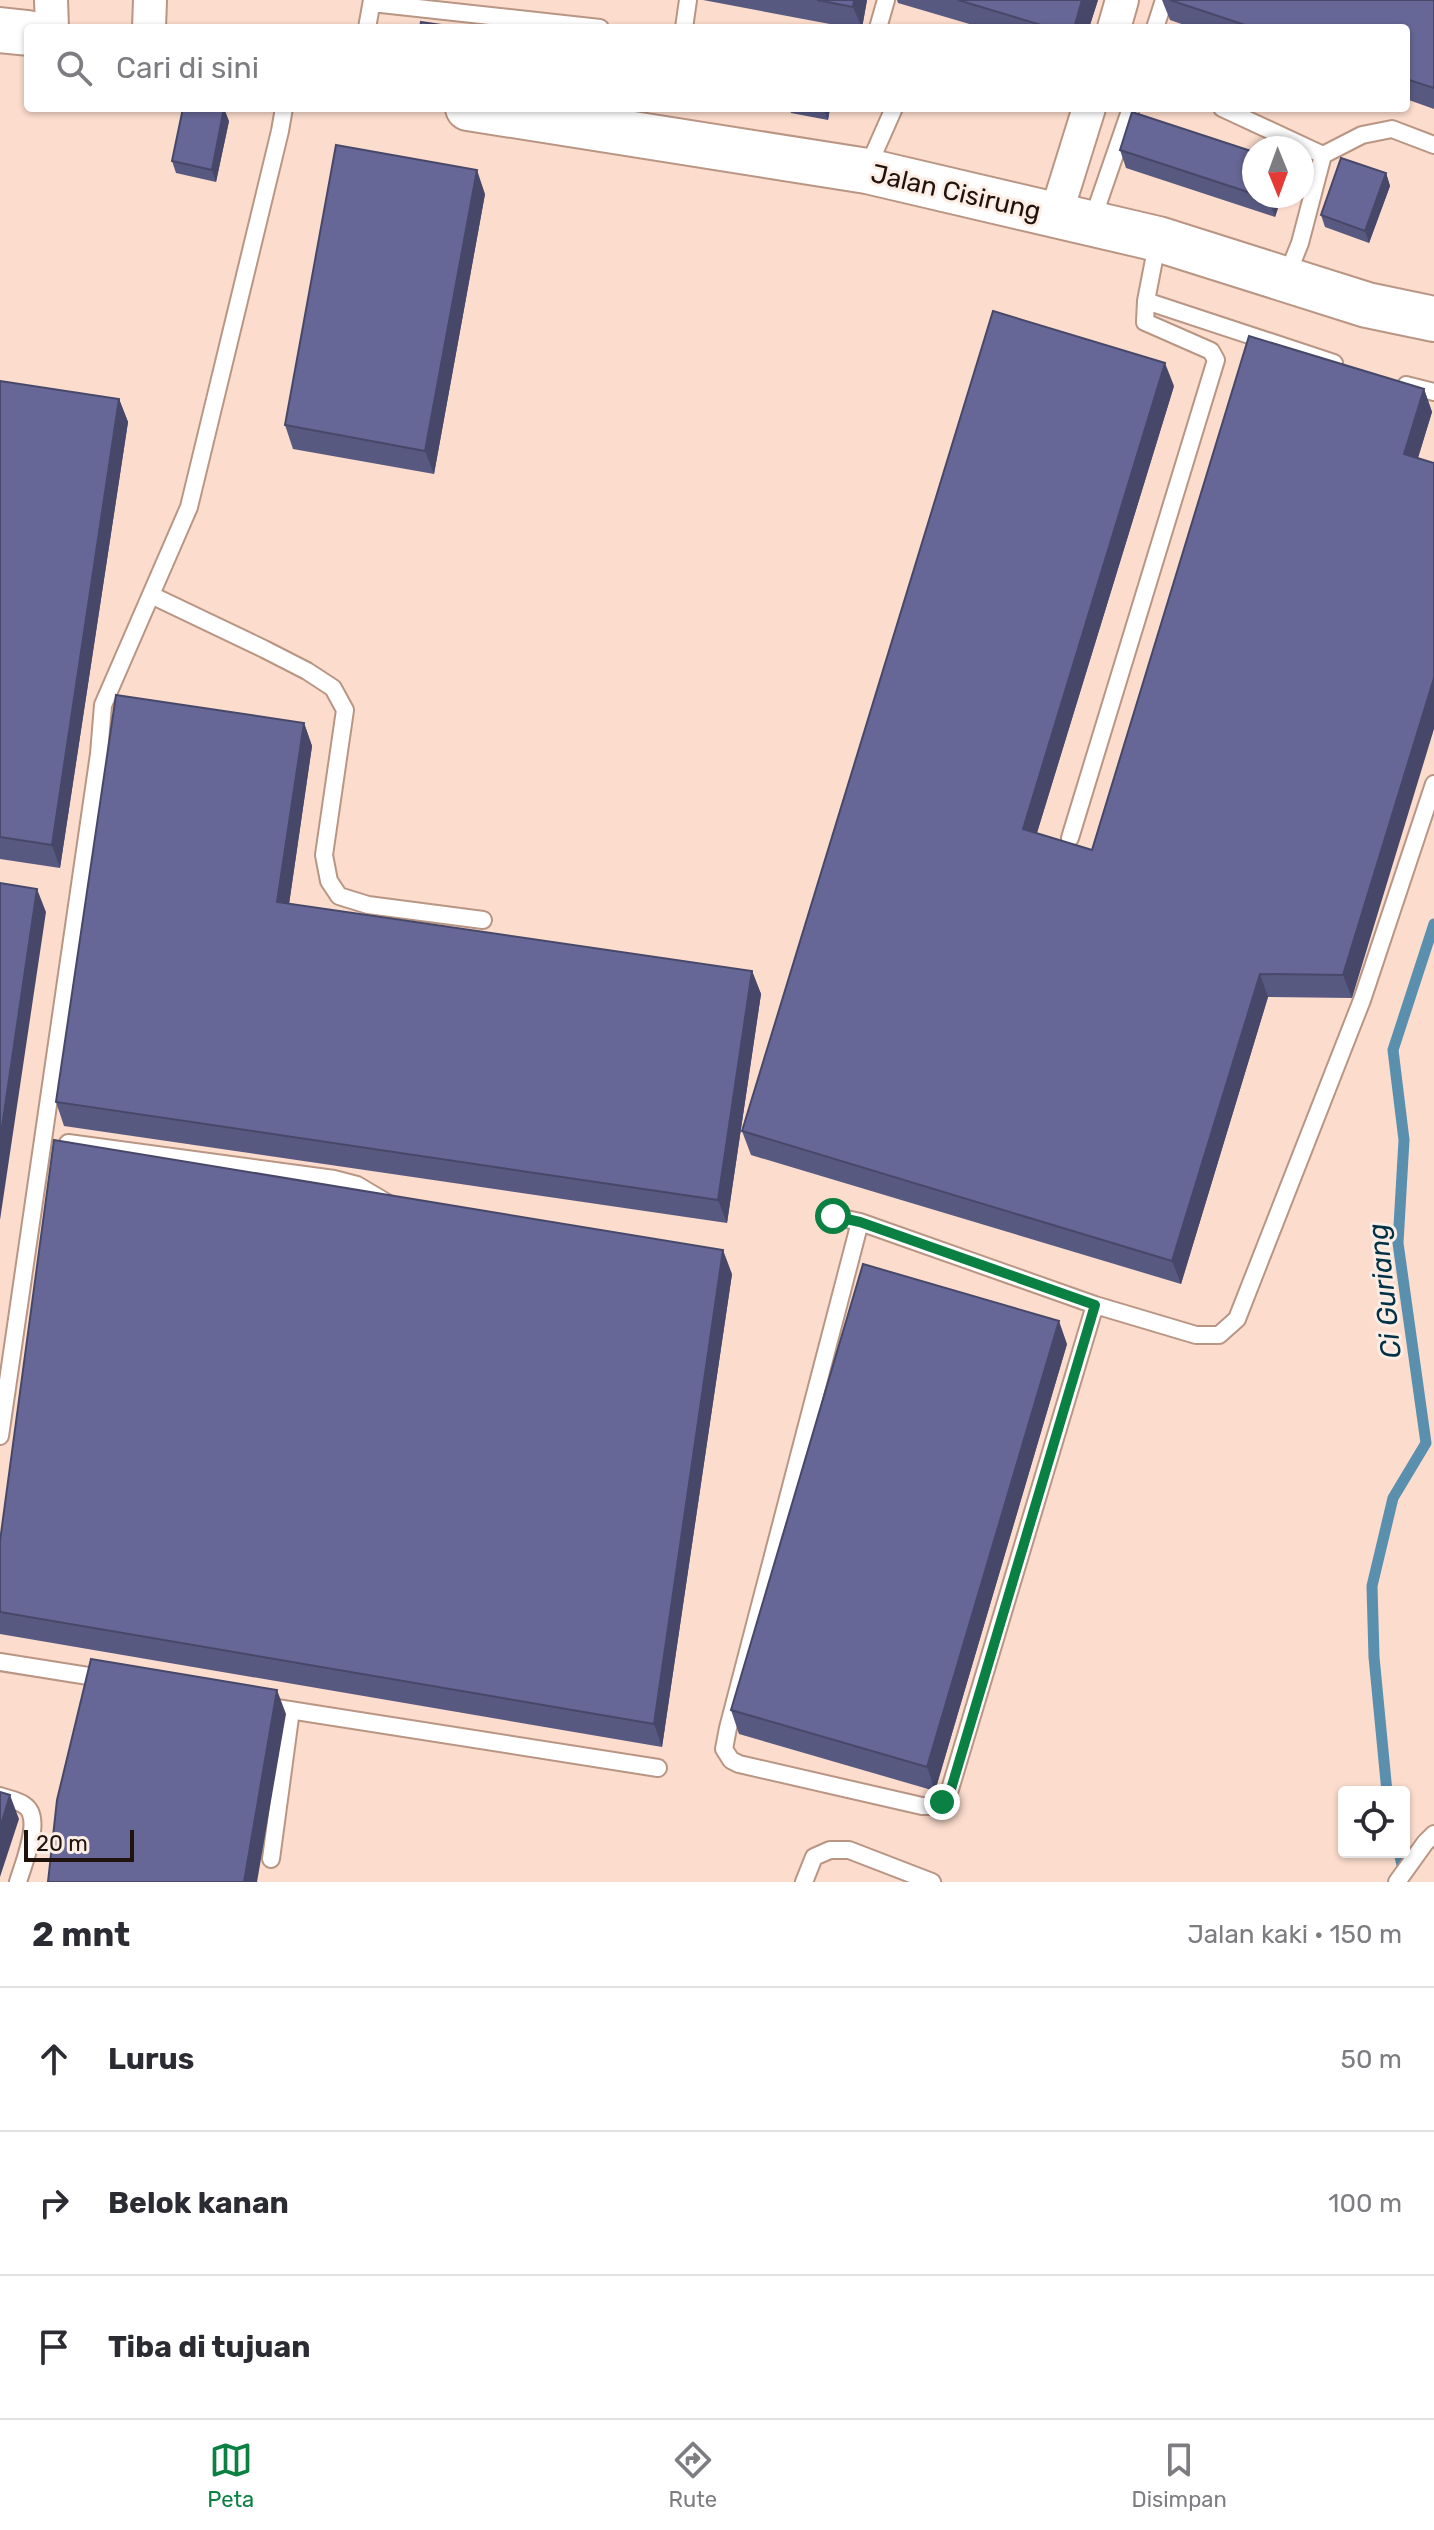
<!DOCTYPE html>
<html lang="id">
<head>
<meta charset="utf-8">
<style>
	:root { --surface:#fff; --page:#f2f2f3; --text:#2b2b33; --muted:#7c7c81; --line:#e1e1e2; --accent:#0b8043 }
	body { margin:0; font-family:Rubik,sans-serif; background:var(--page); color:var(--text) }
	.controls { position:absolute; right:24px; bottom:24px; display:grid; overflow:hidden; border-radius:8px; box-shadow:0 2px 6px #0004 }
	.controls button { width:72px; height:72px; display:grid; place-items:center; padding:0; border:0; border-bottom:2px solid var(--line); background:var(--surface); color:var(--text); font:40px sans-serif }
	.compass { position:absolute; left:1242px; top:136px; width:72px; height:72px; border-radius:50%; background:var(--surface); box-shadow:0 2px 6px #0004; rotate:179deg }
	.scale { position:absolute; left:24px; bottom:20px; width:110px; box-sizing:border-box; padding-left:8px; border:4px solid #20130d; border-top:0; font-size:22px; line-height:28px; white-space:nowrap; color:#20130d; -webkit-text-stroke:6px #fcede5; paint-order:stroke }
	.stop { position:absolute; width:24px; height:24px; margin:-18px; border:6px solid #0b8043; border-radius:50%; background:#fff }
	.stop.end { background:#0b8043; border-color:#fff; box-shadow:0 2px 8px #0008 }
	.list { margin:0; padding:0; list-style:none }
	h2 { display:flex; justify-content:space-between; align-items:center; height:104px; margin:0; padding:0 32px; font-size:34px }
	h2 small { font-size:26px; font-weight:400; color:var(--muted) }
	.list li { display:grid; grid-template-columns:52px 1fr auto; gap:24px; align-items:center; box-sizing:border-box; height:144px; padding:0 32px; border-top:2px solid var(--line) }
	.list b { display:block; font-size:30px; white-space:nowrap }
	.list em { font-size:26px; font-style:normal; color:var(--muted) }
	.icon { flex:none; width:44px; height:44px; fill:none; stroke:currentColor; stroke-width:2; stroke-linecap:round; stroke-linejoin:round }
	.map { position:relative; flex:none; width:1434px; height:1882px; overflow:hidden }
	.search { position:absolute; background:var(--surface); box-shadow:0 2px 6px #0004; left:24px; right:24px; top:24px; height:88px; display:flex; align-items:center; gap:20px; box-sizing:border-box; padding:0 28px; border-radius:8px; color:var(--muted); font-size:30px }
	.sheet { height:536px; background:var(--surface) }
	nav { display:flex; justify-content:space-around; align-items:center; box-sizing:border-box; height:112px; border-top:2px solid var(--line); background:var(--surface); font-size:22px; color:var(--muted) }
	nav a { display:grid; justify-items:center; gap:4px }
	nav .on { color:var(--accent) }
	.map>svg:first-child { display:block }
	.lines { fill:none; stroke-linecap:round; stroke-linejoin:round }
	.stream { stroke:#5a8fae; stroke-width:11 }
	.service-casing { stroke:#b99584; stroke-width:20 }
	.minor-casing { stroke:#b99584; stroke-width:36 }
	.secondary-casing { stroke:#b99584; stroke-width:48 }
	.service { stroke:#fff; stroke-width:16 }
	.minor { stroke:#fff; stroke-width:32 }
	.secondary { stroke:#fff; stroke-width:44 }
	.wall { fill:#585981 }
	.shaded-wall { fill:#474869 }
	.building { fill:#666796; stroke:#474869; stroke-width:2 }
	.route { stroke:#0b8043; stroke-width:10 }
	.labels { text-anchor:middle; stroke-width:6; stroke-linejoin:round; paint-order:stroke }
	.street-label { font-size:26px; fill:#20130d; stroke:#fcede5 }
	.water-label { font-size:28px; font-style:italic; fill:#013147; stroke:#fcede5 }
</style>
</head>
<body>
<div class="map">
<svg width="1434" height="1882" viewBox="0 0 1434 1882">
	<rect width="100%" height="100%" fill="#fbdccd"/>
	<g class="lines">
		<path class="stream" d="M1387 1792 1374 1657 1372 1586 1393 1498 1426 1443 1398 1243 1404 1140 1393 1050 1434 924
			M1399 1852 1404 1874"/>
		<g class="service-casing">
			<path id="service" d="M372 3 600 28
				M367 28 372 0
				M684 28 688 0
				M878 28 886 0
				M1155 28 1164 0
				M1222 108 1323 155 1300 243 1286 278
				M1323 155 1362 135 1392 129 1434 145
				M867 169 894 108
				M1092 221 1131 108
				M1146 301 1334 363
				M1406 385 1434 392
				M151 595 264 649 307 671 333 688 345 710 324 855 329 881 339 896 368 905 483 920
				M1070 838 1216 360 1211 351 1145 322 1146 301 1158 239
				M68 1143 334 1179 357 1185 389 1204
				M833 1216 860 1222 1095 1305 1196 1335H1219L1237 1319 1362 1000 1434 784
				M860 1222 728 1728 724 1749 731 1760 739 1764 922 1806H933L948 1796 1095 1305
				M0 1436 99 754 103 705 189 507 280 131 284 108
				M0 1662 107 1679
				M264 1706 658 1768
				M0 1796C8 1799 17 1800 24 1805 44 1817 23 1864 18 1882
				M271 1859 291 1710
				M804 1882 814 1857 830 1850H849L932 1882
				M1397 1882 1425 1843 1434 1834"/>
		</g>
		<g class="minor-casing">
			<path id="minor" d="M51 0 52 28
				M149 28 150 0
				M1114 28 1122 0
				M1056 214 1089 108"/>
		</g>
		<g class="secondary-casing">
			<path id="secondary" d="M0 30 28 33
				M468 108 867 171 1158 239 1367 305 1434 319"/>
		</g>
		<use href="#service" class="service"/>
		<use href="#minor" class="minor"/>
		<use href="#secondary" class="secondary"/>
	</g>
	<path class="wall" d="M703 0H867L862 28H851Z
		M897 0H1098L1089 28H983L898 3Z
		M1162 0H1434V109L1406 99V28H1193L1170 20Z
		M789 108H830L828 120 791 113Z
		M229 121 216 182 176 173 172 161Z
		M1120 150 1254 152V196H1282L1275 217 1126 168Z
		M1386 173 1390 186 1369 243 1325 227 1321 215Z
		M485 194 434 474 293 449 285 425Z
		M0 381 119 399 128 422 60 868 0 859Z
		M1174 386 1037 833 1092 850 1424 389 1432 412 1418 458 1352 998 1268 997 1181 1284 751 1155 742 1131Z
		M304 723 312 746 289 904 752 971 761 994 727 1223 64 1126 56 1102Z
		M732 1274 662 1747 0 1634V1612Z
		M1067 1344 935 1791 739 1734 731 1710Z"/>
	<path class="shaded-wall" d="M854 0H867L862 28 853 7Z
		M1082 0H1098L1089 28H1074Z
		M224 108 229 121 216 182 212 170Z
		M823 108H830L828 120Z
		M477 170 485 194 434 474 425 451Z
		M1386 173 1390 186 1369 243 1365 231Z
		M1270 196H1282L1275 217 1269 199Z
		M1165 363 1174 386 1031 852 1023 829Z
		M1424 389 1432 412 1412 477 1404 454Z
		M119 399 128 422 60 868 52 845Z
		M1434 678V729L1352 998 1343 975Z
		M304 723 312 746 286 925 277 902Z
		M37 889 46 912 0 1220V1140Z
		M752 971 761 994 727 1223 718 1200Z
		M1260 974 1268 997 1181 1284 1172 1261Z
		M723 1250 732 1274 662 1747 654 1724Z
		M1059 1321 1067 1344 935 1791 927 1767Z
		M277 1690 286 1714 257 1882H244Z
		M10 1795 19 1819 0 1877V1828Z"/>
	<path class="building" d="M817 0H854L853 7Z
		M958 0H1082L1074 28H1051Z
		M1170 0H1434V88L1406 79V28H1254Z
		M421 22 462 28H420Z
		M183 108H224L212 170 172 161Z
		M1132 112 1254 152V194L1120 150Z
		M336 145 477 170 425 451 285 425Z
		M1341 158 1386 173 1365 231 1321 215Z
		M993 311 1165 363 1023 829 1092 850 1249 336 1424 389 1404 454 1434 463V678L1343 975 1260 974 1172 1261 742 1131Z
		M0 381 119 399 52 845 0 837Z
		M116 695 304 723 277 902 752 971 718 1200 56 1102Z
		M0 883 37 889 0 1140Z
		M54 1140 723 1250 654 1724 0 1612V1541Z
		M863 1264 1059 1321 927 1767 731 1710Z
		M91 1659 277 1690 244 1882H48L57 1800Z
		M0 1792 10 1795 0 1828Z"/>
	<g class="lines">
		<path class="route" d="M833 1216 860 1222 1095 1305 951 1789 942 1802"/>
	</g>
	<g class="labels">
		<g class="street-label">
			<text transform="translate(956 192) rotate(13)" y="9">Jalan Cisirung</text>
		</g>
		<g class="water-label">
			<text transform="translate(1384 1291) rotate(-96)" y="10">Ci Guriang</text>
		</g>
	</g>
</svg>
<div class="controls">
<button><svg class="icon" aria-label="locate" viewBox="0 0 24 24"><circle cx="12" cy="12" r="6"/><path d="M12 2v4M12 18v4M2 12h4M18 12h4"/></svg></button>
</div>
<svg class="compass" viewBox="-18 -18 36 36"><path d="M0-13l5 13h-10z" fill="#e53935"/><path d="M0 13l5-13h-10z" fill="#7c7c81"/></svg>
<div class="scale">20 m</div>
<div class="stop" style="left:833px;top:1216px"></div>
<div class="stop end" style="left:942px;top:1802px"></div>
<div class="search"><svg class="icon" aria-label="search" viewBox="0 0 24 24"><circle cx="10" cy="10" r="6"/><path d="M15 15l6 6"/></svg>Cari di sini</div>
</div>
<section class="sheet">
<h2>2 mnt<small>Jalan kaki · 150 m</small></h2>
<ul class="list">
<li><svg class="icon" aria-label="ahead" viewBox="0 0 24 24"><path d="M12 20V5M6 11l6-6 6 6"/></svg><div><b>Lurus</b></div><em>50 m</em></li>
<li><svg class="icon" aria-label="right" viewBox="0 0 24 24"><path d="M7 20v-9h11M14 6l5 5-5 5"/></svg><div><b>Belok kanan</b></div><em>100 m</em></li>
<li><svg class="icon" aria-label="arrive" viewBox="0 0 24 24"><path d="M6 21V4h12l-3 4 3 4H6"/></svg><div><b>Tiba di tujuan</b></div></li>
</ul>
</section>
<nav>
<a class="on"><svg class="icon" aria-label="map" viewBox="0 0 24 24"><path d="M3 6l6-2 6 2 6-2v14l-6 2-6-2-6 2zM9 4v14M15 6v14"/></svg>Peta</a>
<a><svg class="icon" aria-label="directions" viewBox="0 0 24 24"><path d="M12 3l9 9-9 9-9-9zM9 14v-3h6M13 9l2 2-2 2"/></svg>Rute</a>
<a><svg class="icon" aria-label="saved" viewBox="0 0 24 24"><path d="M7 4h10v16l-5-4-5 4z"/></svg>Disimpan</a>
</nav>
</body>
</html>
